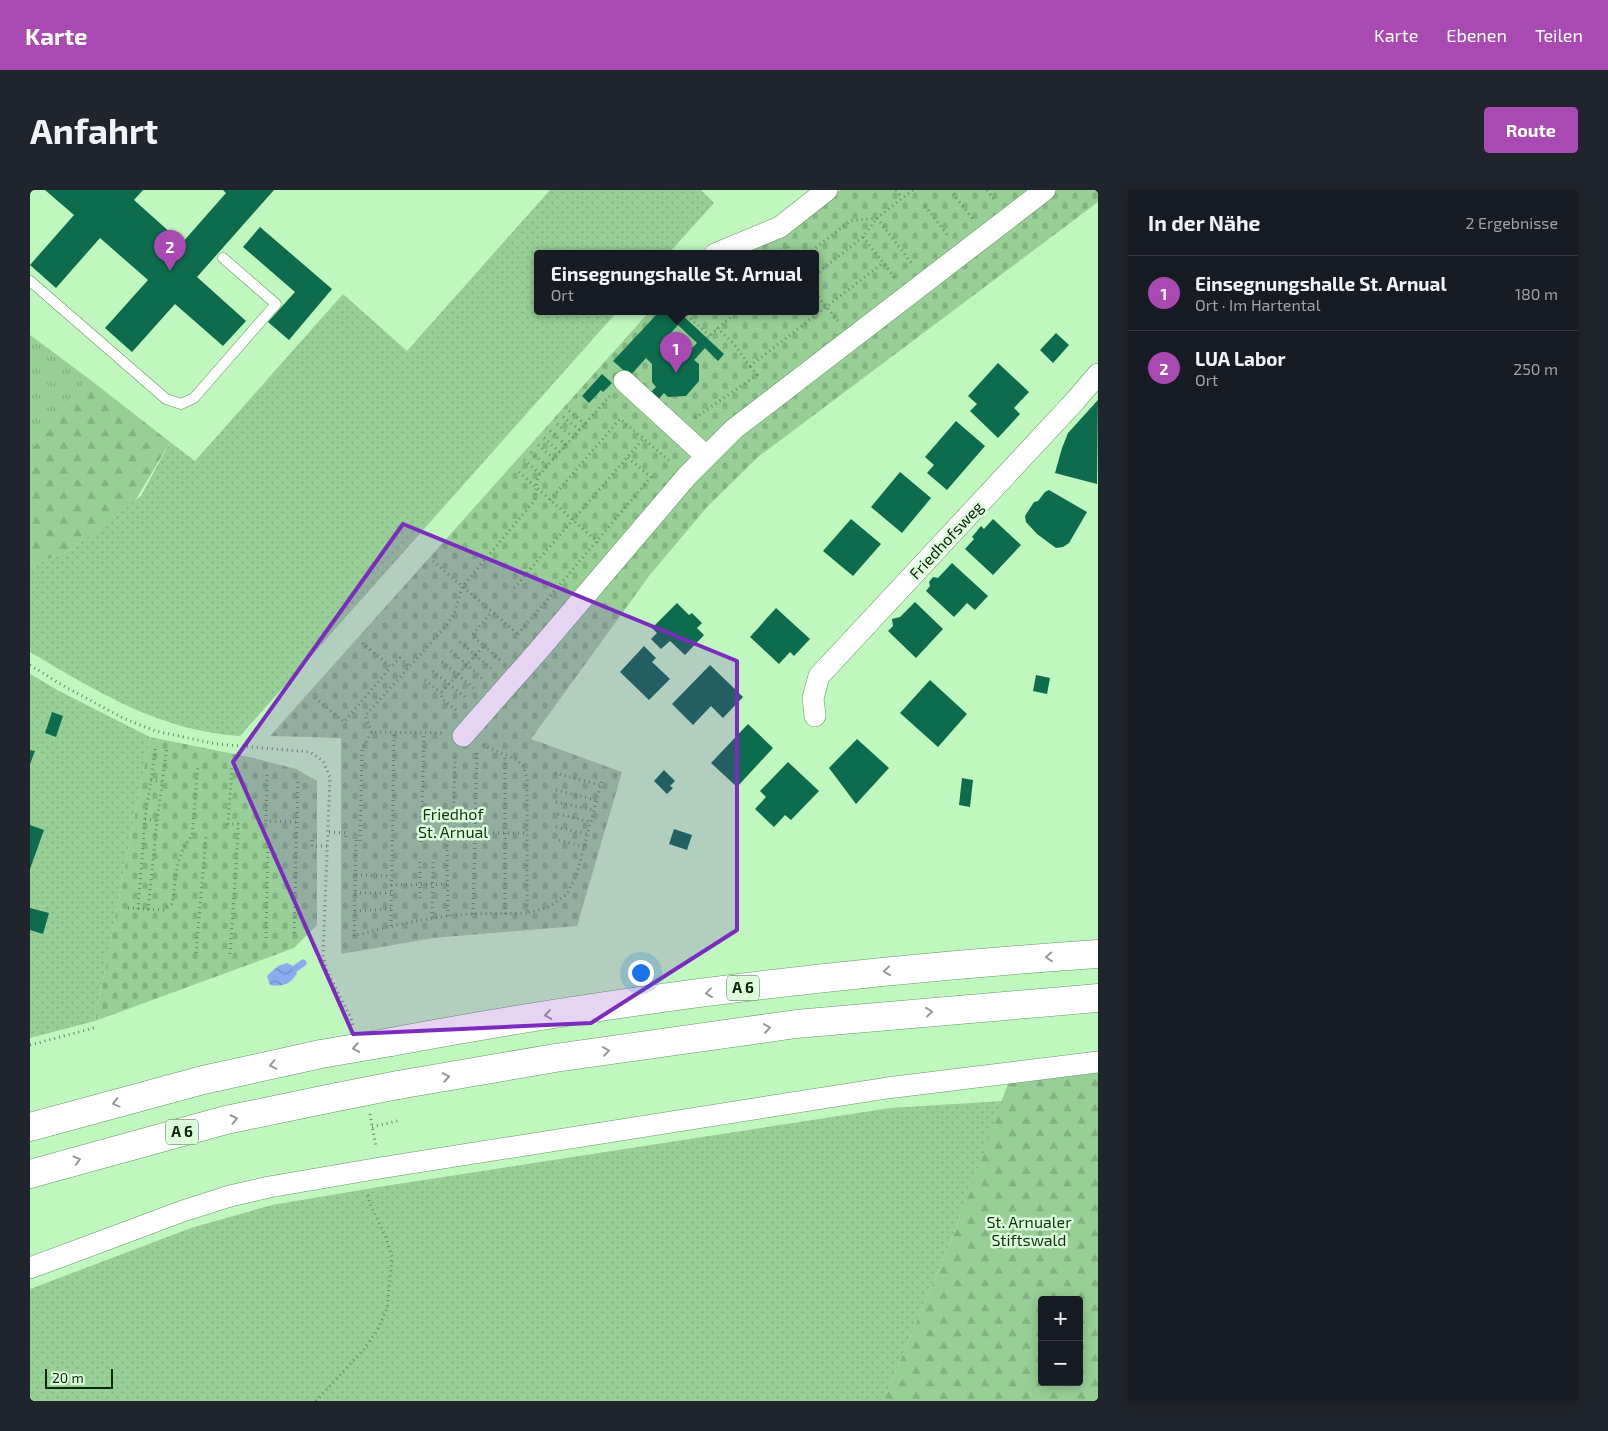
<!DOCTYPE html>
<html lang="de">
<head>
<meta charset="utf-8">
<style>
	:root { --surface:#171b24; --page:#20242c; --text:#f1f3f6; --muted:#9ea1a6; --line:#363941; --accent:#a949b2 }
	body { margin:0; font-family:"Exo 2",sans-serif; background:var(--page); color:var(--text) }
	.controls { position:absolute; right:15px; bottom:15px; display:grid; overflow:hidden; border-radius:5px; box-shadow:0 2px 12px #0003 }
	.controls button { width:45px; height:45px; display:grid; place-items:center; padding:0; border:0; border-bottom:1px solid var(--line); background:var(--surface); color:var(--text); font:25px sans-serif }
	.scale { position:absolute; left:15px; bottom:12px; width:68px; box-sizing:border-box; padding-left:5px; border:2px solid #0e240f; border-top:0; font-size:14px; line-height:18px; white-space:nowrap; color:#0e240f; -webkit-text-stroke:4px #dcfedb; paint-order:stroke }
	.you { position:absolute; left:610px; top:782px; width:18px; height:18px; margin:-12px; border:4px solid #fff; border-radius:50%; background:#1a73e8; box-shadow:0 0 0 8px #1a73e833 }
	.badge { display:grid; place-items:center; width:32px; height:32px; border-radius:50%; background:var(--accent); color:#fff; font-size:16px; font-weight:700 }
	.pin { position:absolute; translate:-50% -41px; filter:drop-shadow(0 1px 2px #0008) }
	.pin::after { content:''; position:absolute; top:26px; width:18px; height:15px; background:inherit; clip-path:polygon(0 0,100% 0,50% 100%) }
	.popup { position:absolute; left:504px; top:60px; width:285px; height:65px; box-sizing:border-box; display:grid; place-content:center; border-radius:5px; background:var(--surface); filter:drop-shadow(0 1px 4px #0005); font-size:16px; white-space:nowrap; color:var(--muted) }
	.popup b { font-size:19px; color:var(--text) }
	.popup::after { content:''; position:absolute; left:50%; top:100%; margin-left:-10px; border:10px solid transparent; border-top-color:var(--surface) }
	.list { margin:0; padding:0; list-style:none }
	h2 { display:flex; justify-content:space-between; align-items:center; height:65px; margin:0; padding:0 20px; font-size:21px }
	h2 small { font-size:16px; font-weight:400; color:var(--muted) }
	.list li { display:grid; grid-template-columns:32px 1fr auto; gap:15px; align-items:center; box-sizing:border-box; height:75px; padding:0 20px; border-top:1px solid var(--line) }
	.list b { display:block; font-size:19px; white-space:nowrap }
	.list p { margin:0; font-size:16px; white-space:nowrap; color:var(--muted) }
	.list em { font-size:16px; font-style:normal; color:var(--muted) }
	.map { position:relative; flex:none; width:1068px; height:1211px; overflow:hidden; border-radius:5px }
	header { display:flex; align-items:center; gap:30px; box-sizing:border-box; height:70px; padding:0 25px; background:var(--accent); color:#fff }
	header strong { font-size:24px }
	nav { display:flex; gap:28px; margin-inline-start:auto; font-size:18px }
	.intro { display:flex; align-items:center; justify-content:space-between; box-sizing:border-box; height:120px; padding:0 30px }
	h1 { margin:0; font-size:35px }
	.button { padding:12px 22px; border-radius:5px; background:var(--accent); color:#fff; font-size:18px; font-weight:700 }
	main { display:flex; gap:30px; padding:0 30px }
	aside { flex:1; background:var(--surface); border-radius:5px; box-shadow:0 2px 12px #0003 }
	.map>svg:first-child { display:block }
	.forest { fill:url(#forest-firs); fill-rule:evenodd }
	.cemetery { fill:url(#cemetery-stones) }
	.park { fill:url(#park-tufts) }
	.garden { fill:url(#garden-dots) }
	.water { fill:url(#water-waves) }
	.lines { fill:none; stroke-linecap:round; stroke-linejoin:round }
	.stream { stroke:#8babef; stroke-width:7 }
	.building { fill:#0d6c4d; fill-rule:evenodd }
	.lane-casing { stroke:#639863; stroke-width:11 }
	.street-casing { stroke:#639863; stroke-width:22 }
	.highway-casing { stroke:#639863; stroke-width:29 }
	.path { stroke:#668d66; stroke-width:3; stroke-dasharray:1 4; stroke-linecap:butt }
	.lane { stroke:#fff; stroke-width:10 }
	.street { stroke:#fff; stroke-width:21 }
	.highway { stroke:#fff; stroke-width:28 }
	.highway-bridge-casing { stroke:#639863; stroke-width:29; stroke-linecap:butt }
	.highway-bridge { stroke:#fff; stroke-width:28 }
	.oneway { stroke:#939c93 }
	.marked { fill:#7b2cbf; fill-opacity:0.2; stroke:#7b2cbf; stroke-width:4; stroke-linejoin:round }
	.labels { text-anchor:middle; stroke-width:5; stroke-linejoin:round; paint-order:stroke }
	.shield { fill:#dcfedb; stroke:#4c654c; stroke-width:1 }
	.shield-label { font-size:15px; font-weight:bold; fill:#0e240f }
	.street-label { font-size:16px; fill:#0e240f; stroke:#dcfedb }
	.park-label { font-size:16px; fill:#113113; stroke:#dcfedb }
</style>
</head>
<body>
<header>
<strong>Karte</strong>
<nav><a>Karte</a><a>Ebenen</a><a>Teilen</a></nav>
</header>
<div class="intro"><h1>Anfahrt</h1><a class="button">Route</a></div>
<main>
<div class="map">
<svg width="1068" height="1211" viewBox="0 0 1068 1211">
	<defs>
		<pattern id="forest-firs" width="22" height="20" patternUnits="userSpaceOnUse" patternTransform="scale(1.25)"><rect width="22" height="20" fill="#97cf96"/><path d="M5 1l3.5 6h-7zM16 11l3.5 6h-7z" fill="#81b280"/></pattern>
		<pattern id="cemetery-stones" width="16" height="16" patternUnits="userSpaceOnUse" patternTransform="scale(1.25)"><rect width="16" height="16" fill="#97cf96"/><path d="M2 7V4a2 2 0 0 1 4 0v3zM10 15v-3a2 2 0 0 1 4 0v3z" fill="#81b280"/></pattern>
		<pattern id="park-tufts" width="24" height="20" patternUnits="userSpaceOnUse" patternTransform="scale(1.25)"><rect width="24" height="20" fill="#97cf96"/><path d="M3 7l-1-3M5 7V3M7 7l1-3M15 17l-1-3M17 17v-4M19 17l1-3" fill="none" stroke="#81b280"/></pattern>
		<pattern id="garden-dots" width="8" height="8" patternUnits="userSpaceOnUse" patternTransform="scale(1.25)"><rect width="8" height="8" fill="#97cf96"/><path d="M2 2h.1M6 6h.1" fill="none" stroke="#81b280" stroke-width="1.8" stroke-linecap="round"/></pattern>
		<pattern id="water-waves" width="16" height="10" patternUnits="userSpaceOnUse" patternTransform="scale(1.25)"><rect width="16" height="10" fill="#8babef"/><path d="M0 5q4-4 8 0t8 0" fill="none" stroke="#708bc0"/></pattern>
	</defs>
	<rect width="100%" height="100%" fill="#bff7be"/>
	<path class="forest" d="M58 188 140 252 105 311 39 361 0 376V261Z
		M1068 882V1211H853L920 1053 979 891ZM1012 1110H1049V1192H1012Z"/>
	<path class="cemetery" d="M810 0H1068V12L728 267 677 317 619 386 501 549 592 582 547 736 403 748 311 764V548L240 546 619 122H785V64H705L752 43Z
		M120 547 219 567 266 579 287 591V735L264 758 65 831Z"/>
	<path class="park" d="M0 145 58 188 0 261Z"/>
	<path class="garden" d="M520 0H671L684 13 638 64H507V122H587L210 546C130 541 68 502 0 462V376L39 361 111 306 140 252 165 271 313 104 377 161Z
		M0 484 29 501 120 547 65 831 0 848Z
		M973 911 920 1053 853 1211H0V1099L161 1038 242 1015 355 996 860 918Z"/>
	<path class="water" d="M257 773 263 776 267 783C261 794 253 797 240 795L237 786 248 776Z"/>
	<g class="lines">
		<path class="stream" d="M266 778 273 773"/>
	</g>
	<path class="building" d="M15 0H113L104 10 152 53 196 3 193 0H244L167 87 216 131 193 156 145 114 102 162 75 138 118 90 70 48 26 98 0 75 44 25Z
		M230 37 302 99 259 150 238 132 265 102 213 57Z
		M629 122H649L694 164 688 171 675 158 664 170 669 174V191L656 206 638 207 634 203 627 211 619 204 626 197 622 192V174L616 168 600 186 583 171ZM648 135 667 153 657 163 653 160H636L630 155Z
		M1026 143 1039 155 1023 173 1010 160Z
		M968 173 999 202 984 218 990 224 968 248 940 221 947 214 938 206Z
		M572 184 582 193 573 202 571 200 559 213 552 206Z
		M1068 210 1067 294 1025 283 1032 258 1038 243Z
		M926 231 955 256 917 300 897 283 904 275 895 267Z
		M870 282 901 308 872 343 841 317Z
		M1019 300 1057 322 1039 353 1033 357 1026 358 1007 344 996 332 995 326 1004 312 1008 311 1015 302Z
		M821 329 851 354 823 386 793 361Z
		M963 329 991 355 963 385 935 359 944 349 942 347 951 336 954 339Z
		M922 373 958 406 945 420 937 413 924 427 896 401 900 396 899 392 903 387 908 388Z
		M885 412 913 439 886 468 858 441 863 436 862 429 870 427Z
		M647 413 659 425 662 423 672 433 667 438 674 445 655 465 640 451 631 459 621 449 627 443 622 438Z
		M746 418 780 449 764 466 760 462 749 474 720 447Z
		M614 456 626 468 622 472 640 489 619 510 590 482Z
		M680 475 713 507 693 528 681 516 663 535 642 514Z
		M1006 485 1020 488 1017 504 1003 501Z
		M900 490 937 524 908 557 870 523Z
		M22 522 33 526 26 547 15 543Z
		M718 534 743 558 707 597 681 573Z
		M827 549 859 578 826 614 799 578Z
		M0 560 5 561 0 574Z
		M758 572 789 601 761 630 755 625 744 637 725 619 736 607 730 601Z
		M634 580 645 591 640 596 643 598 637 604 624 591Z
		M932 588 943 590 940 617 929 615Z
		M0 635 14 640 0 679Z
		M644 639 662 645 657 660 639 654Z
		M0 718 19 723 13 744 0 740Z"/>
	<g class="lines">
		<g class="lane-casing">
			<path id="lane" d="M0 91 136 209 151 214 164 208 246 114 193 68"/>
		</g>
		<g class="street-casing">
			<path id="street" d="M685 64 750 37 797 0
				M594 191 676 266
				M785 526 783 508 789 486 1045 211 1068 184
				M433 546 508 461 657 286 704 239 1015 0
				M0 1078 153 1021 200 1006 239 997 350 978 857 898 1068 872"/>
		</g>
		<g class="highway-casing">
			<path id="highway" d="M361 852C594 808 831 780 1068 764
				M368 895 525 868 766 834 1068 808
				M0 937 173 890 291 864
				M0 984 196 930 307 907"/>
		</g>
		<path class="path" d="M866 0 872 8
			M957 0 966 12
			M923 4 943 29
			M895 16 919 47
			M833 47 865 88
			M758 57 764 64
			M778 64 820 31 847 28 883 0
			M785 85 833 47 847 28 883 75
			M785 103 808 131
			M653 122 680 146
			M732 122 735 125 739 122
			M687 138 703 153 720 176 853 73
			M677 148 706 122
			M539 221 555 234
			M533 227 550 240
			M665 228 727 185 720 176
			M527 234 543 247
			M520 241 536 255
			M514 248 530 262
			M508 255 524 269
			M501 262 517 276
			M494 270 510 284
			M489 282 571 355
			M520 310 590 229 641 272
			M403 371 489 445
			M484 398 614 248
			M488 444 621 287 597 267
			M430 452 462 479
			M332 453 361 477 370 468 379 476
			M454 456 471 471
			M421 461 453 489
			M412 472 445 499
			M0 475 32 495 93 528 125 541 187 554 280 562 293 571 300 587 293 765 297 781 321 828 323 835
			M403 481 436 508
			M395 490 411 503
			M285 508 314 532 361 477
			M426 520 412 509 411 503 454 456 442 445 462 422
			M342 542 335 526 417 435 424 424 432 397 505 310 507 290 510 284 580 206
			M453 555 487 570 493 576 497 588V723L519 717 537 704 547 683 572 590
			M525 583 570 595
			M237 585 236 631 267 632
			M121 590 132 592
			M526 600 566 610
			M526 612 564 620
			M528 624 560 632
			M115 629 127 631
			M526 637 557 644
			M299 642 316 643V650
			M423 643H496
			M282 650V656H298
			M326 650 324 746C363 735 402 726 442 724 460 723 478 724 497 723
			M529 650 554 657
			M330 651 332 559 342 542 414 543
			M391 652 394 543
			M390 672V708
			M326 685 361 686
			M361 695 418 694
			M325 703H361
			M98 718 134 720 142 714C146 691 145 664 162 646L168 576
			M108 719 115 629 126 555
			M118 720 127 631 137 557
			M325 721 361 719
			M443 724 447 563
			M475 724V565
			M418 726 417 653 423 643 425 567
			M402 728 403 672
			M361 736 364 543
			M264 743 268 590
			M236 748 238 648
			M166 763 176 646
			M200 764 208 647V634H198L202 576
			M0 855 64 838
			M340 924 346 957
			M342 937 371 930
			M286 1211 334 1159 347 1141 357 1119 362 1067 355 1045 340 1014 337 1002"/>
		<use href="#lane" class="lane"/>
		<use href="#street" class="street"/>
		<use href="#highway" class="highway"/>
		<g class="highway-bridge-casing">
			<path id="highway-bridge" d="M291 864 361 852
				M307 907 368 895"/>
		</g>
		<use href="#highway-bridge" class="highway-bridge"/>
	</g>
	<defs><path id="oneway-chevron" d="M-2-3.5L2.5 0L-2 3.5" fill="none" stroke-width="1.6" stroke-linecap="round" stroke-linejoin="round" transform="scale(1.25)"/></defs>
	<g class="oneway">
		<use href="#oneway-chevron" transform="translate(1019 767) rotate(176)"/>
		<use href="#oneway-chevron" transform="translate(857 781) rotate(174)"/>
		<use href="#oneway-chevron" transform="translate(679 803) rotate(173)"/>
		<use href="#oneway-chevron" transform="translate(899 822) rotate(-5)"/>
		<use href="#oneway-chevron" transform="translate(518 825) rotate(171)"/>
		<use href="#oneway-chevron" transform="translate(737 838) rotate(-8)"/>
		<use href="#oneway-chevron" transform="translate(326 858) rotate(170)"/>
		<use href="#oneway-chevron" transform="translate(576 861) rotate(-8)"/>
		<use href="#oneway-chevron" transform="translate(243 875) rotate(167)"/>
		<use href="#oneway-chevron" transform="translate(416 887) rotate(-10)"/>
		<use href="#oneway-chevron" transform="translate(86 913) rotate(165)"/>
		<use href="#oneway-chevron" transform="translate(204 929) rotate(-12)"/>
		<use href="#oneway-chevron" transform="translate(47 970) rotate(-16)"/>
	</g>
	<path class="marked" d="M373 334 707 471V740L561 833 323 844 203 572Z"/>
	<g class="labels">
		<g class="shield">
			<rect x="697" y="785.5" width="32" height="25" rx="4"/>
			<rect x="136" y="929.5" width="32" height="25" rx="4"/>
		</g>
		<g class="shield-label">
			<text x="713" y="803">A 6</text>
			<text x="152" y="947">A 6</text>
		</g>
		<g class="street-label">
			<text transform="translate(916 350) rotate(-47)" y="6">Friedhofsweg</text>
		</g>
		<g class="park-label">
			<text x="423" y="630">Friedhof<tspan x="423" dy="18">St. Arnual</tspan></text>
			<text x="999" y="1038">St. Arnualer<tspan x="999" dy="18">Stiftswald</tspan></text>
		</g>
	</g>
</svg>
<div class="controls">
<button>+</button>
<button>−</button>
</div>
<div class="scale">20 m</div>
<div class="you"></div>
<div class="pin badge" style="left:646px;top:183px">1</div>
<div class="popup"><b>Einsegnungshalle St. Arnual</b>Ort</div>
<div class="pin badge" style="left:140px;top:81px">2</div>
</div>
<aside>
<h2>In der Nähe<small>2 Ergebnisse</small></h2>
<ul class="list">
<li><span class="badge">1</span><div><b>Einsegnungshalle St. Arnual</b><p>Ort · Im Hartental</p></div><em>180 m</em></li>
<li><span class="badge">2</span><div><b>LUA Labor</b><p>Ort</p></div><em>250 m</em></li>
</ul>
</aside>
</main>
</body>
</html>
